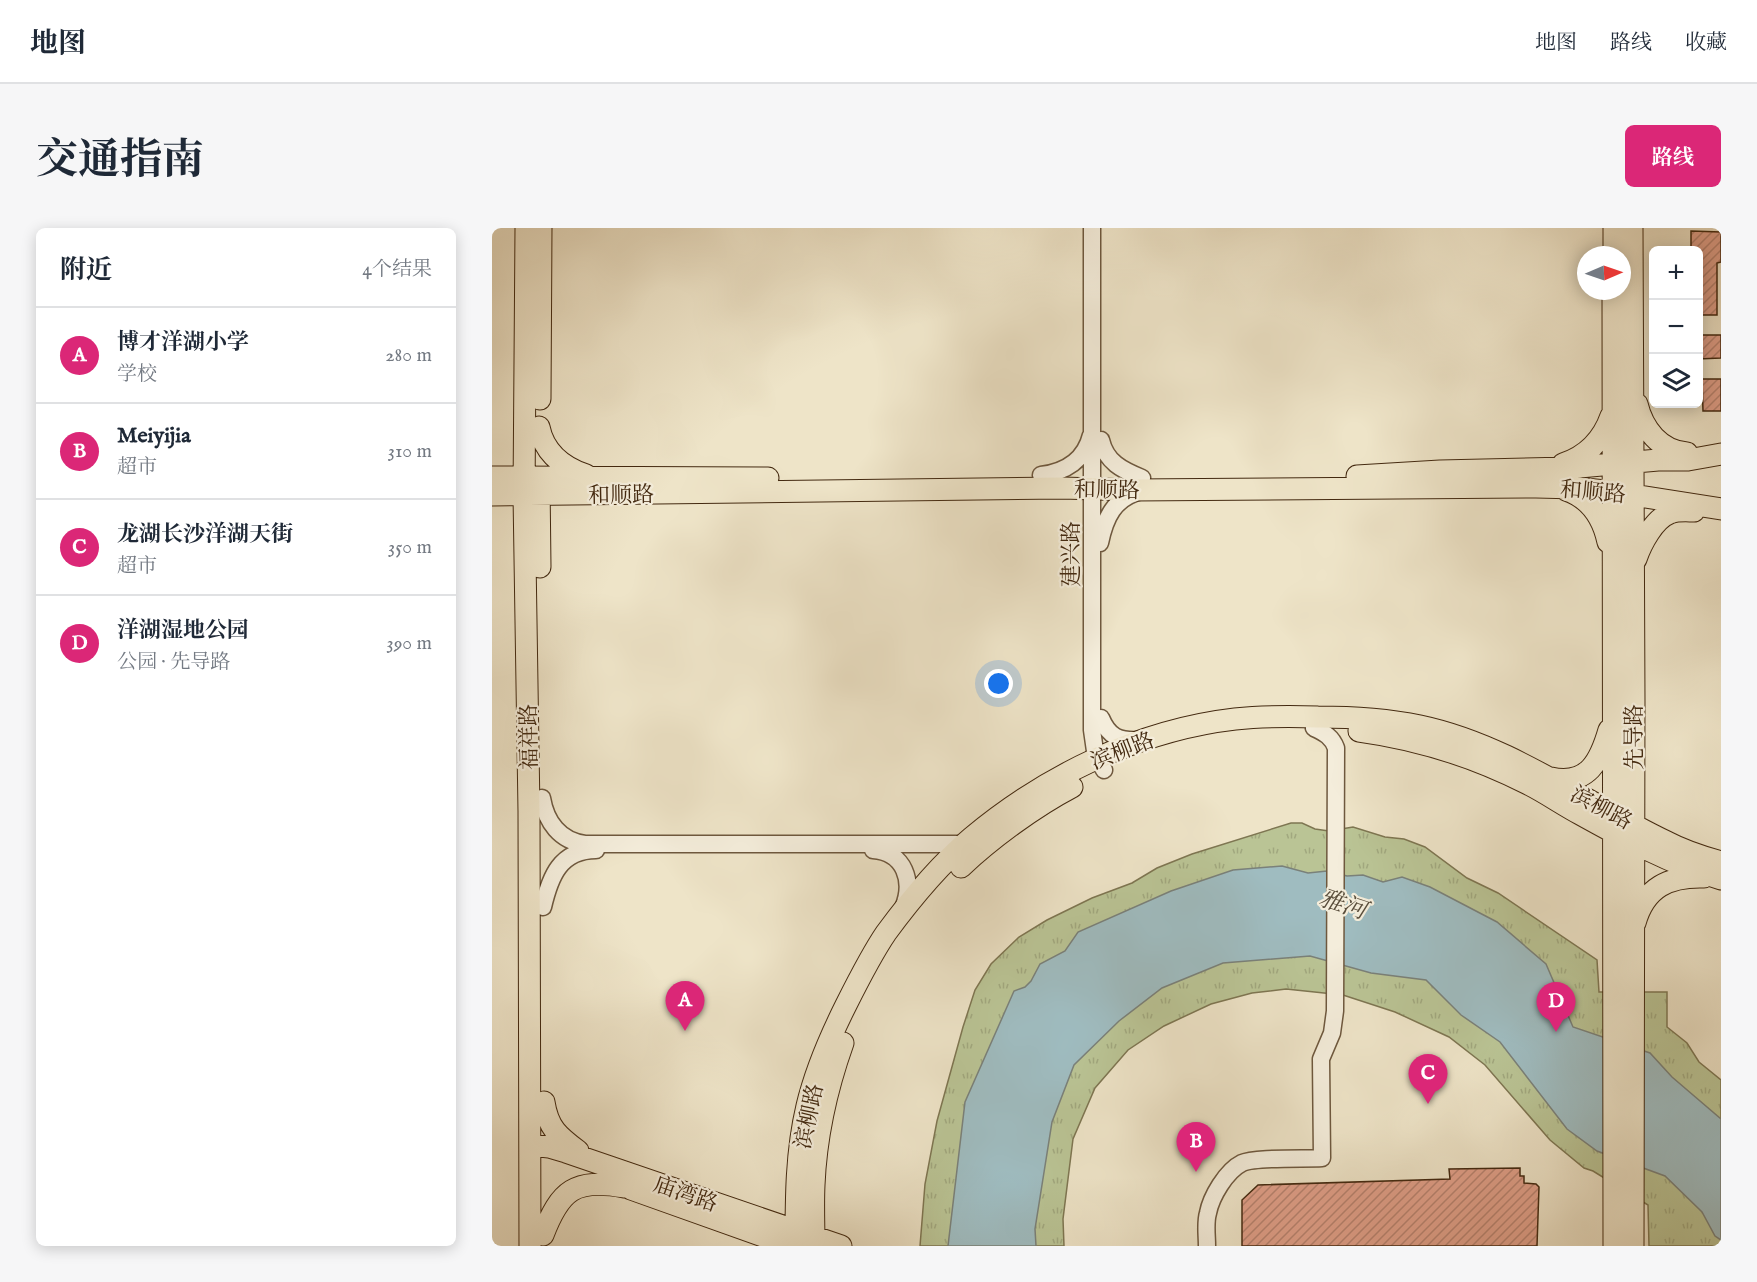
<!DOCTYPE html>
<html lang="zh">
<head>
<meta charset="utf-8">
<style>
	:root { --surface:#fff; --page:#f6f6f7; --text:#1f2937; --muted:#747a83; --line:#e0e1e3; --accent:#db2777 }
	body { margin:0; font-family:"IM FELL English","Noto Serif SC",serif; background:var(--page); color:var(--text) }
	.controls { position:absolute; right:18px; top:18px; display:grid; overflow:hidden; border-radius:9px; box-shadow:0 3px 15px #0003 }
	.controls button { width:54px; height:54px; display:grid; place-items:center; padding:0; border:0; border-bottom:2px solid var(--line); background:var(--surface); color:var(--text); font:30px sans-serif }
	.compass { position:absolute; left:1085px; top:18px; width:54px; height:54px; border-radius:50%; background:var(--surface); box-shadow:0 3px 15px #0003; rotate:88deg }
	.you { position:absolute; left:507px; top:456px; width:21px; height:21px; margin:-15px; border:4px solid #fff; border-radius:50%; background:#1a73e8; box-shadow:0 0 0 9px #1a73e833 }
	.badge { display:grid; place-items:center; width:39px; height:39px; border-radius:50%; background:var(--accent); color:#fff; font-size:20px; font-weight:700 }
	.pin { position:absolute; translate:-50% -50px; filter:drop-shadow(0 2px 3px #0008) }
	.pin::after { content:''; position:absolute; top:32px; width:21px; height:18px; background:inherit; clip-path:polygon(0 0,100% 0,50% 100%) }
	.list { margin:0; padding:0; list-style:none }
	h2 { display:flex; justify-content:space-between; align-items:center; height:78px; margin:0; padding:0 24px; font-size:26px }
	h2 small { font-size:20px; font-weight:400; color:var(--muted) }
	.list li { display:grid; grid-template-columns:39px 1fr auto; gap:18px; align-items:center; box-sizing:border-box; height:96px; padding:0 24px; border-top:2px solid var(--line) }
	.list b { display:block; font-size:22px; white-space:nowrap }
	.list p { margin:0; font-size:20px; white-space:nowrap; color:var(--muted) }
	.list em { font-size:20px; font-style:normal; color:var(--muted) }
	.icon { flex:none; width:33px; height:33px; fill:none; stroke:currentColor; stroke-width:2; stroke-linecap:round; stroke-linejoin:round }
	.map { position:relative; flex:none; width:1229px; height:1018px; overflow:hidden; border-radius:9px }
	header { display:flex; align-items:center; gap:36px; box-sizing:border-box; height:84px; padding:0 30px; background:var(--surface); border-bottom:2px solid var(--line) }
	header strong { font-size:28px }
	nav { display:flex; gap:33px; margin-inline-start:auto; font-size:21px }
	.intro { display:flex; align-items:center; justify-content:space-between; box-sizing:border-box; height:144px; padding:0 36px }
	h1 { margin:0; font-size:42px }
	.button { padding:15px 27px; border-radius:9px; background:var(--accent); color:#fff; font-size:21px; font-weight:700 }
	main { display:flex; gap:36px; padding:0 36px }
	aside { flex:1; background:var(--surface); border-radius:9px; box-shadow:0 3px 15px #0003 }
	.map>svg:first-child { display:block }
	.park { fill:url(#park-tufts); stroke:#7e7652; stroke-width:1.5 }
	.water { fill:#9fbcc0; stroke:#7a817a; stroke-width:1.5 }
	.building { fill:url(#building-hatch); stroke:#432910; stroke-width:1.5 }
	.lines { fill:none; stroke-linecap:round; stroke-linejoin:round }
	.minor-casing { stroke:#6e583e; stroke-width:19 }
	.major-casing { stroke:#432910; stroke-width:23 }
	.minor { stroke:#f4eddb; stroke-width:16 }
	.major { stroke:#eee4c8; stroke-width:21 }
	.labels { text-anchor:middle; stroke-width:4.5; stroke-linejoin:round; paint-order:stroke }
	.street-label { font-size:22px; fill:#432910; stroke:#f4eddb }
	.water-label { font-size:24px; font-style:italic; fill:#5a4e3c; stroke:#f4eddb }
</style>
</head>
<body>
<header>
<strong>地图</strong>
<nav><a>地图</a><a>路线</a><a>收藏</a></nav>
</header>
<div class="intro"><h1>交通指南</h1><a class="button">路线</a></div>
<main>
<aside>
<h2>附近<small>4个结果</small></h2>
<ul class="list">
<li><span class="badge">A</span><div><b>博才洋湖小学</b><p>学校</p></div><em>280 m</em></li>
<li><span class="badge">B</span><div><b>Meiyijia</b><p>超市</p></div><em>310 m</em></li>
<li><span class="badge">C</span><div><b>龙湖长沙洋湖天街</b><p>超市</p></div><em>350 m</em></li>
<li><span class="badge">D</span><div><b>洋湖湿地公园</b><p>公园 · 先导路</p></div><em>390 m</em></li>
</ul>
</aside>
<div class="map">
<svg width="1229" height="1018" viewBox="0 0 1229 1018">
	<defs>
		<pattern id="park-tufts" width="24" height="20" patternUnits="userSpaceOnUse" patternTransform="scale(1.5)"><rect width="24" height="20" fill="#bac495"/><path d="M3 7l-1-3M5 7V3M7 7l1-3M15 17l-1-3M17 17v-4M19 17l1-3" fill="none" stroke="#a1a87f"/></pattern>
		<pattern id="building-hatch" width="6" height="6" patternUnits="userSpaceOnUse" patternTransform="scale(1.5)"><rect width="6" height="6" fill="#e09f89"/><path d="M-1 1l2-2M0 6l6-6M5 7l2-2" fill="none" stroke="#b7826f"/></pattern>
	</defs>
	<rect width="100%" height="100%" fill="#eee4c8"/>
	<filter id="stains"><feTurbulence type="fractalNoise" baseFrequency=".00333" numOctaves="4"/><feColorMatrix values="0 0 0 0 .2 0 0 0 0 .09 0 0 0 0 .02 0 0 0 .5 -.17"/></filter>
	<radialGradient id="worn" r=".72"><stop offset=".6" stop-color="#630" stop-opacity="0"/><stop offset="1" stop-color="#630" stop-opacity=".3"/></radialGradient>
	<path class="park" d="M799 595H810L823 601 837 603 861 599 893 609 912 611 933 619 975 650 1006 665 1105 732 1107 764H1175V799L1195 815 1207 834 1229 852V1018H1157L1156 977 1101 943 1092 940 1058 912 993 837 957 809 903 784 851 767 794 761 760 765 719 776 672 798 636 822 603 860 581 911 571 991 572 1018H428L433 956 445 893 471 799 483 762 499 736 527 709 555 692 600 670 640 655 665 640 700 626Z"/>
	<path class="water" d="M790 638 816 645 835 643 855 648 871 647 891 654 910 649 938 659 1005 694 1054 736 1081 799 1158 825 1180 849 1229 891V1012L1223 1008 1210 984 1173 948 1105 923 1075 901 1008 814 969 787 934 752 879 745 818 728 731 735 670 760 627 793 582 837 560 894 543 1001 544 1018H456L473 874 522 763 533 759 539 753 548 736 573 723 586 704 679 663 741 642Z"/>
	<path class="building" d="M1199 3 1229 4V34L1225 35V87H1206V22H1199Z
		M1206 107H1229V130L1206 131Z
		M1210 151H1229V183H1211Z
		M1028 940V948H1032V955L1044 956 1047 959 1045 1018H750V972L766 957 958 951 957 941Z"/>
	<g class="lines">
		<g class="minor-casing">
			<path id="minor" d="M600 0V502L603 523 612 542
				M609 212C614 234 630 242 650 250
				M549 247C573 244 593 232 599 207
				M608 315C613 290 622 270 649 263
				M609 490C617 509 627 513 647 512
				M50 570C54 594 68 613 93 616H473
				M381 622C413 624 422 654 411 680
				M51 679C58 649 68 622 104 622
				M715 1018C715 1007 713 995 716 985 719 969 734 943 750 935 762 929 813 931 830 930L829 831 840 805 843 783 844 520C840 509 833 505 822 500"/>
		</g>
		<g class="major-casing">
			<path id="major" d="M34 0 32 267 37 583 38 1018
				M1140 0 1142 473 1141 1018
				M1122 27V0
				M1121 63 1122 1018
				M48 171 49 0
				M1145 176C1151 201 1168 223 1195 225
				M47 199C52 224 70 239 94 247
				M1071 236C1095 228 1111 211 1119 188
				M865 248 948 243 1076 240 1166 232H1196L1229 226
				M0 249 276 250
				M47 254 48 339
				M1074 262C1098 270 1111 291 1116 314
				M0 267 570 260 641 262 1044 259 1085 260 1122 264 1229 281
				M1144 331C1149 316 1162 291 1178 285 1185 282 1195 283 1202 283
				M867 503C926 511 983 529 1036 556 1054 565 1071 577 1088 586 1133 611 1179 636 1229 651
				M1059 550C1096 558 1108 533 1117 502
				M469 639C500 610 542 579 580 559
				M1143 695C1153 659 1177 648 1212 649
				M52 874C56 900 66 908 86 923
				M38 917 57 919 74 924 349 1018
				M139 961 299 1018
				M51 1007C68 962 83 950 132 959
				M304 1018C304 971 304 924 315 878 323 844 338 809 354 777 366 753 379 727 394 705 419 671 447 637 479 610 553 548 647 502 743 491 771 488 798 488 826 489 860 489 894 491 928 498 1018 517 1093 575 1175 614 1192 623 1211 629 1229 634
				M322 1018C322 998 321 977 322 957 324 909 335 860 351 815"/>
		</g>
		<use href="#minor" class="minor"/>
		<use href="#major" class="major"/>
	</g>
	<g class="labels">
		<g class="street-label">
			<text transform="translate(615 261) rotate(1)" y="8">和顺路</text>
			<text transform="translate(1101 263) rotate(5)" y="8">和顺路</text>
			<text transform="translate(129 266) rotate(-1)" y="8">和顺路</text>
			<text transform="translate(578 326) rotate(-90)" y="8">建兴路</text>
			<text transform="translate(36 509) rotate(-91)" y="8">福祥路</text>
			<text transform="translate(1141 509) rotate(-90)" y="8">先导路</text>
			<text transform="translate(630 522) rotate(-21)" y="8">滨柳路</text>
			<text transform="translate(1110 579) rotate(28)" y="8">滨柳路</text>
			<text transform="translate(316 888) rotate(-78)" y="8">滨柳路</text>
			<text transform="translate(194 965) rotate(19)" y="8">庙湾路</text>
		</g>
		<g class="water-label">
			<text transform="translate(851 676) rotate(18)" y="8">雅河</text>
		</g>
	</g>
	<rect width="100%" height="100%" filter="url(#stains)"/>
	<rect width="100%" height="100%" fill="url(#worn)"/>
</svg>
<div class="controls">
<button>+</button>
<button>−</button>
<button><svg class="icon" aria-label="layers" viewBox="0 0 24 24"><path d="M12 4l9 5-9 5-9-5zM3 14l9 5 9-5"/></svg></button>
</div>
<svg class="compass" viewBox="-18 -18 36 36"><path d="M0-13l5 13h-10z" fill="#e53935"/><path d="M0 13l5-13h-10z" fill="#747a83"/></svg>
<div class="you"></div>
<div class="pin badge" style="left:193px;top:803px">A</div>
<div class="pin badge" style="left:704px;top:944px">B</div>
<div class="pin badge" style="left:936px;top:876px">C</div>
<div class="pin badge" style="left:1064px;top:804px">D</div>
</div>
</main>
</body>
</html>
